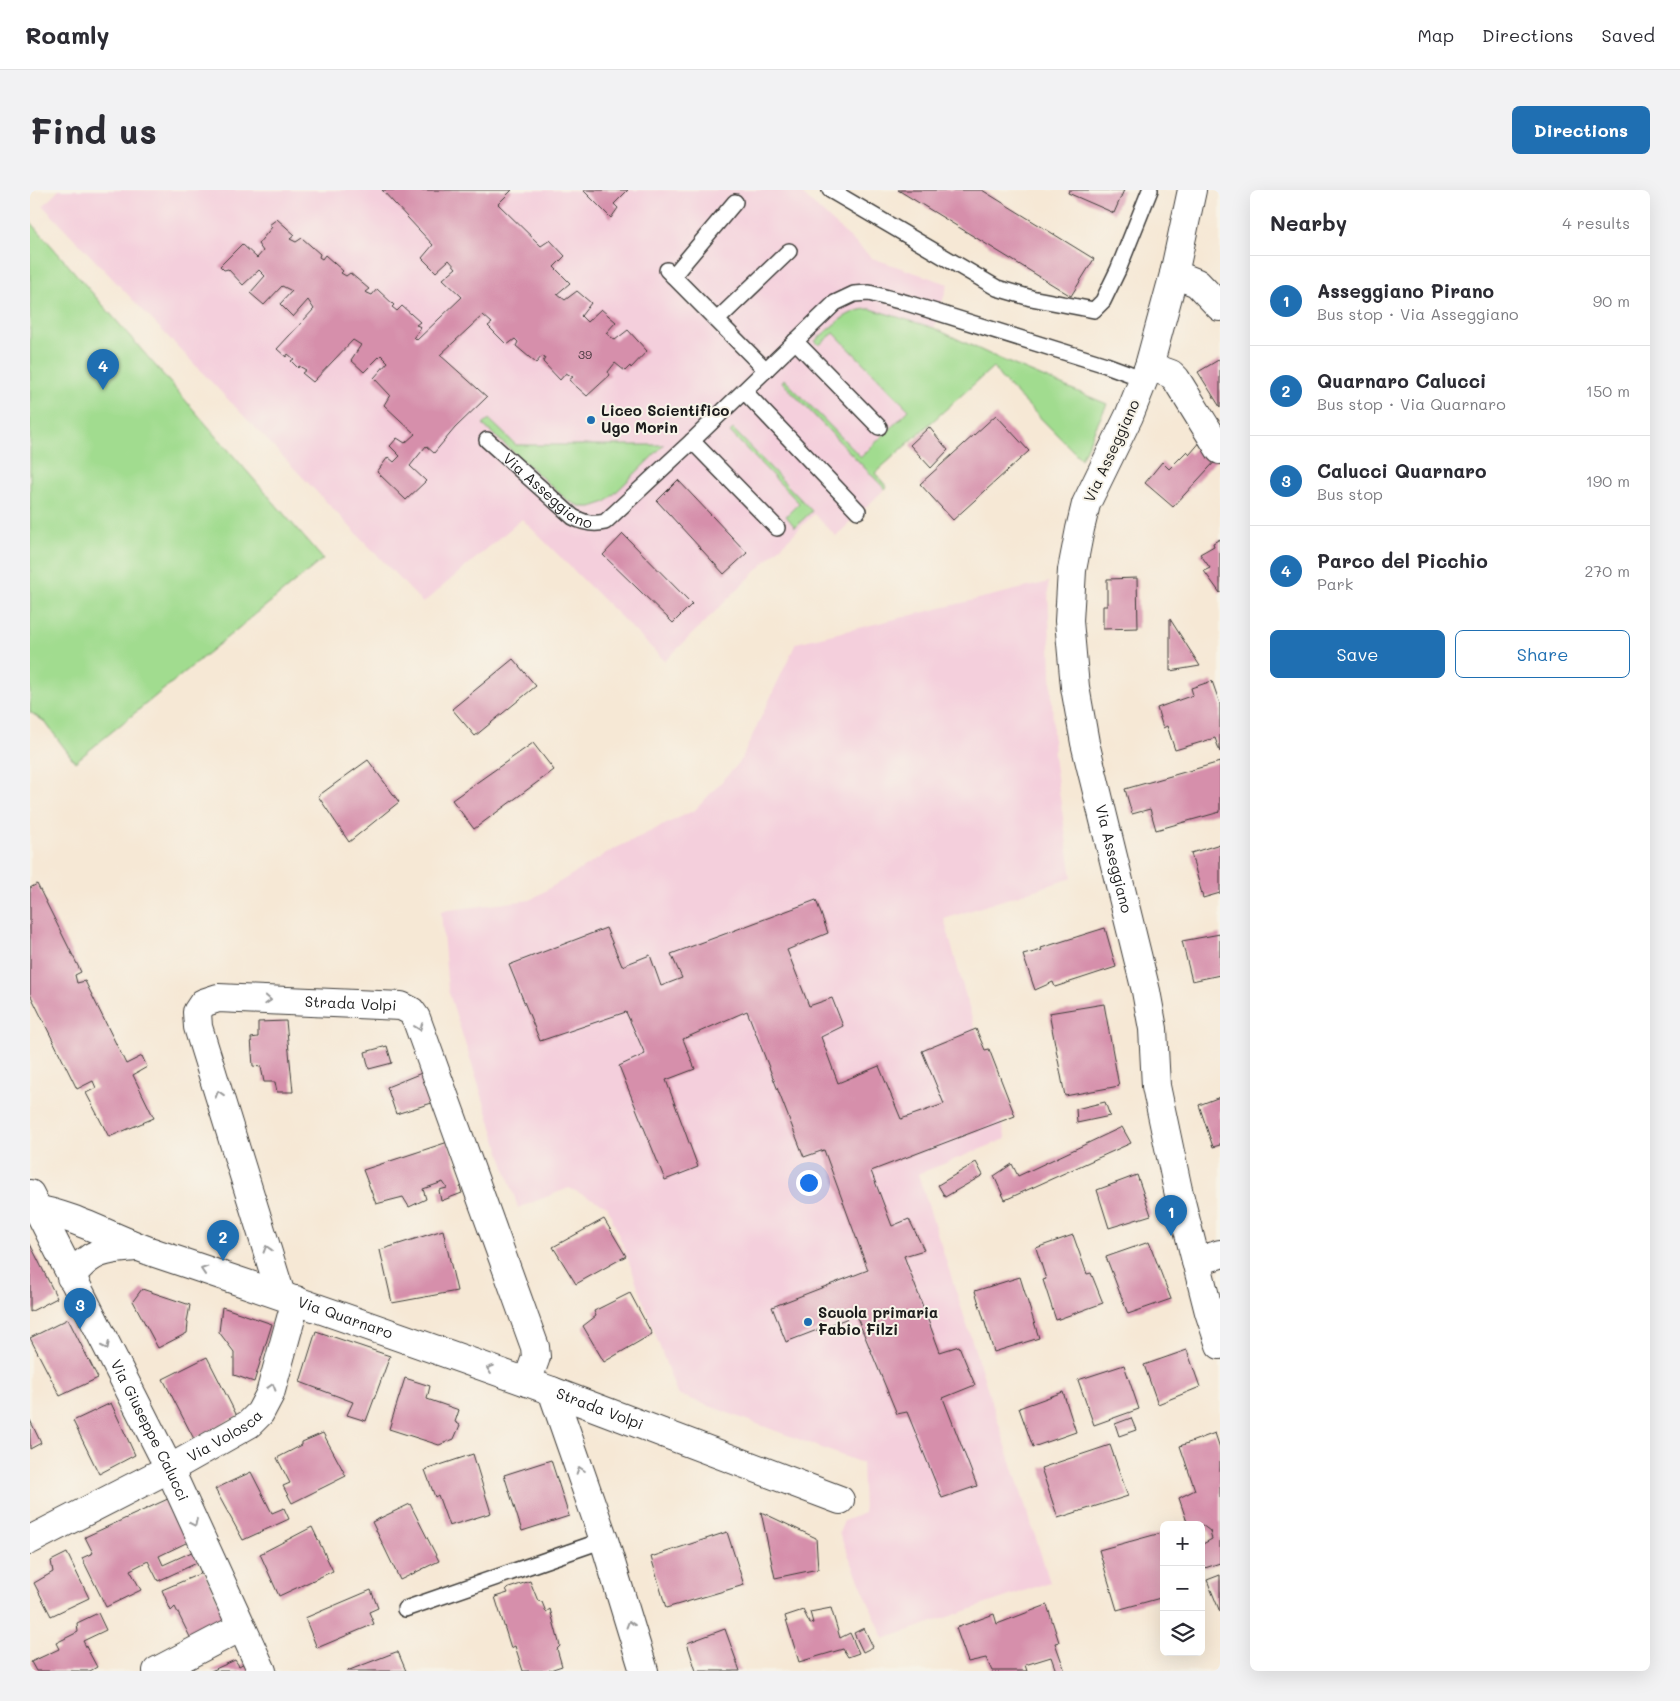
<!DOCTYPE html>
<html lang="en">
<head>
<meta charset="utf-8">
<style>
	:root { --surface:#fff; --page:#f2f2f3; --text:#2b2b33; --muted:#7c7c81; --line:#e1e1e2; --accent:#1f6fb2 }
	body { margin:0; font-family:Mali,sans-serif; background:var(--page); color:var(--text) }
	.controls { position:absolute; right:15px; bottom:15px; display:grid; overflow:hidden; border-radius:8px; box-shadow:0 5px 20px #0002 }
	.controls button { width:45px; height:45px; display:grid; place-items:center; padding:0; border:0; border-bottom:1px solid var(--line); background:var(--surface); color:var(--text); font:25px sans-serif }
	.you { position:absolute; left:778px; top:992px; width:18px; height:18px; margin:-12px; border:4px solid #fff; border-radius:50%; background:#1a73e8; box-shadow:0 0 0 8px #1a73e833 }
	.badge { display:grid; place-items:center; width:32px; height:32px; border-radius:50%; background:var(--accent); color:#fff; font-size:16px; font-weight:700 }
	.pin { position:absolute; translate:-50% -41px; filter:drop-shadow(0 1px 2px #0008) }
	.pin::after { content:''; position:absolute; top:26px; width:18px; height:15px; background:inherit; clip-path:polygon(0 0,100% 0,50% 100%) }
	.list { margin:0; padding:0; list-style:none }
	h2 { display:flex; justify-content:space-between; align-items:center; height:65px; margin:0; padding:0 20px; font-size:21px }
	h2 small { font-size:16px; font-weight:400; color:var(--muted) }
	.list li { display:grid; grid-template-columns:32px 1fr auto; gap:15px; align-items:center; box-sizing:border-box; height:90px; padding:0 20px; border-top:1px solid var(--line) }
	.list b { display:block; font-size:19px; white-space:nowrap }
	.list p { margin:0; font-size:16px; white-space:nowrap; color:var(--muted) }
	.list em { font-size:16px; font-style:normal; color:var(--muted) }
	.actions { display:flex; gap:10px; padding:15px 20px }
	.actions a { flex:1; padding:11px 0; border:1px solid var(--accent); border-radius:8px; text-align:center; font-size:18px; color:var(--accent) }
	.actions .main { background:var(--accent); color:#fff }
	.icon { flex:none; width:28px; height:28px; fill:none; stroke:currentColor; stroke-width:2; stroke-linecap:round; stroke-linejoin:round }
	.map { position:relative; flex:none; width:1190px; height:1481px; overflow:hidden; border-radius:8px }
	header { display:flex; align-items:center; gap:30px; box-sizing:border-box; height:70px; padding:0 25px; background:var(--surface); border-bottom:1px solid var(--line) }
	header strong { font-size:24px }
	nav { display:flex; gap:28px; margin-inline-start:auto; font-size:18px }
	.intro { display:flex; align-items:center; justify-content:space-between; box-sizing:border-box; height:120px; padding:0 30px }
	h1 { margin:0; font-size:35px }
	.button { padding:12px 22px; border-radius:8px; background:var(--accent); color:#fff; font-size:18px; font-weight:700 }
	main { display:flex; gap:30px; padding:0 30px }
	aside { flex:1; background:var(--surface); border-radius:8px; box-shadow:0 5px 20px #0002 }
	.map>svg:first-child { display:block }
	.built { fill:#f4cfdc }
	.green { fill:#a1dc8f; stroke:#5e7c56 }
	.building { fill:#d68fab }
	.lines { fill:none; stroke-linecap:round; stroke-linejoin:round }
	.service-casing { stroke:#3d3b38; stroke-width:18 }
	.minor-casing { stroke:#3d3b38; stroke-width:30 }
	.tertiary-casing { stroke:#3d3b38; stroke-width:30 }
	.service { stroke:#fff; stroke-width:15 }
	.minor { stroke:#fff; stroke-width:28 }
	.tertiary { stroke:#fff; stroke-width:28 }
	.oneway { stroke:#999 }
	.poi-dot { fill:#1f6fb2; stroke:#f7f3e8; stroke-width:2 }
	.labels { text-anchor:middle; stroke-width:4; stroke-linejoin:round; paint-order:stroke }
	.number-label { font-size:12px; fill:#4a3940 }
	.poi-label { font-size:15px; font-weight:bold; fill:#1c1c1c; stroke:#f7f3e8; text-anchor:start }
	.street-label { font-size:15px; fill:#1c1c1c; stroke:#f7f3e8 }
</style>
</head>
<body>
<header>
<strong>Roamly</strong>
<nav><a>Map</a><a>Directions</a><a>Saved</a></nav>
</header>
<div class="intro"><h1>Find us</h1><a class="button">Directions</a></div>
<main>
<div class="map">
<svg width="1190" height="1481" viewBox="0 0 1190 1481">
	<rect width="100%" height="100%" fill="#f7f3e8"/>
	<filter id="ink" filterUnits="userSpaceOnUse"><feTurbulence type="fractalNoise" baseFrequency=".02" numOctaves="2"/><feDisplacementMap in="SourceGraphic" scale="10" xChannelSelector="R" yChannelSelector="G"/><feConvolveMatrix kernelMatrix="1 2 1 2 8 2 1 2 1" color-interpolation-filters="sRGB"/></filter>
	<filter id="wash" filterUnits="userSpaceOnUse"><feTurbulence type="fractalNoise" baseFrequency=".0096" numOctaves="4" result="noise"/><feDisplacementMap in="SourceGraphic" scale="20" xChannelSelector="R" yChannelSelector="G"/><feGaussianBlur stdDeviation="1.12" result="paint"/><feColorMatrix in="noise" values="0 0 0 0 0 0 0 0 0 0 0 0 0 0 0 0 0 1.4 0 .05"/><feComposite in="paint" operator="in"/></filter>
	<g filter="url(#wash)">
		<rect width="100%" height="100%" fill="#f6e8d5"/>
		<path class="built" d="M29 0H768L842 68 918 94 904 138 963 177 845 283 857 297 806 346 784 324 635 471 492 329 393 413 13 16Z
			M1019 392 1018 397 1024 567 1042 688 914 729 976 949 888 984 1020 1392 854 1449 809 1343 814 1331 834 1323 832 1273 647 1204 595 1061 577 1016 539 998 488 1018 418 800 411 721 500 710 584 659 665 620 710 572 766 453Z"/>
		<path class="green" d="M0 31 293 369 45 572 15 532 0 522Z
			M841 119 904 138 970 169 1077 214 1051 269 971 188 963 177 845 283 857 297 855 299 752 192 754 189 831 267 879 220 804 143 789 155 785 151C802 137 818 118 841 119Z
			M459 229 486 255H634L576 312 561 317H552L538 311 453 235Z
			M703 239 782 321 765 337 756 326 769 313 700 242Z"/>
		<g id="blocks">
			<path class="building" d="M352 0H482L468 14 511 56 520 50 535 66 524 77 540 93 527 104 535 110 547 101 561 113 551 126 557 132 571 119 586 132 576 143 585 150 598 140 617 161 601 178 600 176 595 181 585 173 578 182 580 185 557 206 539 190 543 187 536 183 530 190 513 172 515 168 512 166 506 173 486 156 488 152 485 149 477 155 458 136 462 133 453 125 410 165 457 207 425 238 404 263 396 256 380 276 396 291 376 310 347 282 358 267 364 272 370 266 360 256 367 248 375 253 385 244 354 215 360 205 344 188 358 172 351 165 334 182 321 170 331 155 323 150 283 192 272 183 276 180 269 176 268 178 261 171 264 169 258 164 256 167 247 159 284 119 278 110 263 127 250 114 262 101 252 96 234 115 220 103 235 86 229 80 213 95 198 79 194 80 190 76 212 54 227 68 233 61 228 54 242 37 239 35 247 29 265 45 260 49 266 52 272 48 290 64 289 67 292 69 295 65 313 81 311 83 316 86 320 83 339 99 335 102 342 105 347 99 364 115 362 117 367 121 372 116 390 132 386 135 391 137 384 147 387 150 432 107 413 89 426 78 419 70 406 82 392 68 403 55Z
				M553 0H598L584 14 588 18 581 28Z
				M868 0H952L1064 69 1041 106Z
				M1039 0H1094L1084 23 1038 3Z
				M1190 169V217L1168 182Z
				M966 225 999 261 923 330 890 294Z
				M899 237 918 260 901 278 880 255Z
				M1172 250 1190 266 1143 317 1115 293 1132 272 1139 279 1157 261 1160 264Z
				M648 290 717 363 694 384 627 311Z
				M593 344 662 414 643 433 573 365Z
				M1190 349V403L1174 381 1180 378 1170 364 1184 356 1183 353Z
				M1107 388 1108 438 1073 439V416H1077V389Z
				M1140 429 1170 476 1140 481Z
				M483 469 506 496 445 546 422 519Z
				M1182 491 1190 514V562L1185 548 1145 560 1137 536 1133 538 1127 518 1163 505 1161 498Z
				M503 553 524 580 444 639 422 610Z
				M338 570 369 612 319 652 288 606Z
				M1190 572V622L1126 640 1120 619 1102 624 1095 599Z
				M1190 654V703L1173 708 1161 663Z
				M7 694 51 782 45 785 47 793 55 791 96 874 112 866 117 877 103 885 124 928 79 947 56 903 66 898 63 891 47 899 0 804V698Z
				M786 710 798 743 757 760 779 816 802 808 813 836 791 847 808 893 849 876 871 929 914 914 892 861 946 839 955 860 959 859 985 926 841 981 862 1036 879 1029 894 1060 874 1066 910 1162 929 1156 945 1195 913 1208 947 1296 912 1308 877 1222 867 1224 826 1125 756 1152 742 1117 838 1080 794 960 774 967 717 821 653 849 665 879 636 890 668 977 635 990 589 876 615 864 596 822 510 851 479 775 576 738 592 776 620 765 631 796 652 788 641 764Z
				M1075 738 1086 777 1025 797 1023 792 1005 800 993 765 1012 760 1011 758Z
				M1190 744V785L1162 791 1152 751Z
				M1074 814 1089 896 1035 906 1019 823Z
				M256 831 263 902H247L245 892H234L231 877 223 876 221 848 228 847V832Z
				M357 856 362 873 339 879 335 862Z
				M394 882 405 912 366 924 357 897Z
				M1190 907V955L1183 957 1169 915Z
				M1075 912 1080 926 1047 933 1046 919Z
				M1092 937 1101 953 975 1010 964 986 982 974 988 986Z
				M418 952 433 996 430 997 432 1003 411 1011 409 1000 417 998 413 992 393 999 396 1009 379 1017 373 1007 346 1014 333 980Z
				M946 972 953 985 915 1007 908 995Z
				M1107 985 1121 1025 1079 1038 1067 1000Z
				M574 1029 596 1066 546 1094 523 1057Z
				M413 1040 427 1101 362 1113 350 1060Z
				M1043 1045 1057 1084 1061 1083 1073 1113 1026 1130 1013 1090 1016 1089 1006 1058Z
				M1119 1052 1141 1109 1098 1124 1076 1067Z
				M0 1054 27 1108 0 1122Z
				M990 1087 1009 1148 964 1162 945 1101Z
				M112 1099 160 1115 157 1132 158 1133 157 1143 128 1158 103 1111Z
				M600 1103 622 1144 574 1172 553 1136 566 1126 564 1121Z
				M192 1117 242 1134 224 1192 204 1185V1162L189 1142Z
				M38 1129 68 1188 30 1206 0 1148Z
				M286 1141 360 1166 336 1231 317 1225 323 1212 270 1192Z
				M1157 1160 1170 1197 1128 1214 1114 1175Z
				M177 1167 207 1226 164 1249 133 1189Z
				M1094 1175 1109 1219 1064 1235 1048 1190Z
				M375 1188 400 1196 397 1209 429 1220 425 1232 430 1235 424 1249 409 1255 359 1239Z
				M1033 1202 1046 1242 1003 1257 989 1218Z
				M81 1213 105 1265 69 1284 43 1231Z
				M1101 1228 1106 1240 1089 1246 1085 1234Z
				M0 1230 11 1253 0 1259Z
				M293 1243 316 1286 262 1313 253 1296 260 1293 247 1268 272 1255V1252Z
				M1185 1243 1190 1258V1373L1175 1378 1171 1369V1355L1182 1349 1180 1341 1172 1335H1158L1149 1308 1165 1300 1150 1256Z
				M1080 1255 1098 1306 1028 1328 1011 1278Z
				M443 1264 461 1323 419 1336 408 1305 405 1307 395 1280Z
				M521 1270 539 1326 492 1341 474 1285Z
				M221 1282 242 1323 254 1318 259 1329 213 1350 185 1299Z
				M140 1308 160 1351 129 1366 133 1375 164 1361 169 1372 128 1391 118 1371 100 1380 111 1400 76 1417 52 1368 63 1363 55 1347Z
				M380 1314 409 1371 370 1390 342 1332Z
				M731 1322 786 1348 788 1379 745 1388Z
				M282 1337 303 1381 249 1406 230 1364Z
				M697 1342 714 1395 636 1418 621 1367Z
				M1131 1343 1134 1353V1407L1087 1420 1069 1360Z
				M37 1363 59 1408 21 1426 4 1393 23 1382 21 1371Z
				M174 1382 198 1431 161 1449 145 1417 141 1421 132 1400Z
				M1190 1385V1422L1177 1390Z
				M500 1391 508 1411 512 1412 516 1422 520 1419 530 1456 527 1459 532 1476 517 1481H493L485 1456 481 1458 465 1407 478 1403 476 1399Z
				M341 1400 348 1418 339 1422 344 1434 287 1458 275 1428Z
				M1017 1415 1029 1452 1025 1453 1035 1481H1026L1021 1467 995 1475 997 1481H962L956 1468 938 1472 926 1438 964 1424 967 1434Z
				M801 1418 810 1448 820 1443 829 1463 818 1467 813 1459 769 1472 755 1426 773 1420 780 1434 783 1433 780 1422Z
				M68 1423 76 1440 53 1451 67 1477 60 1481H6L1 1472 29 1459 26 1453 48 1442 47 1433Z
				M834 1438 843 1457 833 1462 824 1443Z
				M695 1439 710 1481H666L657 1453Z
				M368 1462 376 1481H317L366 1462Z
				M205 1470 209 1476 216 1472 221 1481H181Z"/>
		</g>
	</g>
	<g filter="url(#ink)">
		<use href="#blocks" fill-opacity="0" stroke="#3d3b38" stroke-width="1"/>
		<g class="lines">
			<g class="service-casing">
				<g id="service">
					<path d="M800 0 967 98 1001 108 1064 120 1073 111 1088 80 1120 0"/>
					<path d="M637 80 736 180"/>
					<path d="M643 86 705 12"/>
					<path d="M687 130 759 61"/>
					<path d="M765 151 849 237"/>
					<path d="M714 201 828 321"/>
					<path id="s1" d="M457 250 543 327C554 333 563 335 575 332L662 251 805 113 824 104 839 103 877 113 1076 175 1114 189"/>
					<path d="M662 251 747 338"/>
					<path d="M375 1419 574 1350"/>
				</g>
			</g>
			<g class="minor-casing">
				<g id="minor">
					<path d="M1144 84 1167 93 1190 117"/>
					<path d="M1119 176 1141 184 1146 189 1190 260"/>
					<path id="s2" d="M0 1004 139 1278 232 1481"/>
					<path d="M1166 1072 1190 1064"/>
					<path id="s3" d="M251 1105 168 837 167 822 173 813 188 808 371 816 381 821 386 828 505 1157 506 1167 497 1192"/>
					<path id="s4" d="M522 1201 810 1310"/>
					<path id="s5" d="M0 1350 150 1273 219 1234 230 1223 240 1204 266 1110"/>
					<path d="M127 1481 211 1437"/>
				</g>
			</g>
			<g class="tertiary-casing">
				<g id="tertiary">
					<path id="s6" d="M1162 0 1144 84 1119 176 1099 226 1056 314 1050 339 1042 380 1039 431 1045 497 1055 553 1116 801 1123 839 1126 896 1148 1000 1179 1122 1190 1155"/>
					<path id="s7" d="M0 1018C46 1025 85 1050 128 1064 260 1108 391 1154 522 1201L574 1350 614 1481"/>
					<path d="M41 1087C60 1061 76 1059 106 1057"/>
				</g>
			</g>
			<use href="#service" class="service"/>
			<use href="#minor" class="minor"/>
			<use href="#tertiary" class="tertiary"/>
		</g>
		<defs><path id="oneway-chevron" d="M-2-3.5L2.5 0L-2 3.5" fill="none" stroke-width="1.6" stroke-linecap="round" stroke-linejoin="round" transform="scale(1.25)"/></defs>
		<g class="oneway">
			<use href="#oneway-chevron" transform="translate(238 810) rotate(3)"/>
			<use href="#oneway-chevron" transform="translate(389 837) rotate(70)"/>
			<use href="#oneway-chevron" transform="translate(189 904) rotate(-107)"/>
			<use href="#oneway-chevron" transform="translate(237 1059) rotate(-107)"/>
			<use href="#oneway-chevron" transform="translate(174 1080) rotate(-162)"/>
			<use href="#oneway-chevron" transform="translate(76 1156) rotate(63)"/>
			<use href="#oneway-chevron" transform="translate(460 1179) rotate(-160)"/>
			<use href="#oneway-chevron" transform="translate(242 1197) rotate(-73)"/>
			<use href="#oneway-chevron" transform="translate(550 1280) rotate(-108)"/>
			<use href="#oneway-chevron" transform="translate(164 1333) rotate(65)"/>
			<use href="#oneway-chevron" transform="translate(600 1434) rotate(-107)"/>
		</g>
	</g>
	<g class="poi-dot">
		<circle cx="561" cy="230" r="5"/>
		<circle cx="778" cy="1132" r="5"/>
	</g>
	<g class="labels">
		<g class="number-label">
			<text x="555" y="169">39</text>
		</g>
		<g class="poi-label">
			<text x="571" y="226">Liceo Scientifico<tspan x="571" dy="17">Ugo Morin</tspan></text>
			<text x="788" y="1128">Scuola primaria<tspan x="788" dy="17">Fabio Filzi</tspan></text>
		</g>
		<g class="street-label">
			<text transform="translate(1082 261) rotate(-65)" y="5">Via Asseggiano</text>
			<text dy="5" stroke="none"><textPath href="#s1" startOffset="80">Via Asseggiano</textPath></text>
			<text dy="5" stroke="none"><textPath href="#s6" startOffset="694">Via Asseggiano</textPath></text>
			<text dy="5" stroke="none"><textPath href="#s3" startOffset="455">Strada Volpi</textPath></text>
			<text dy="5" stroke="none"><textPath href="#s7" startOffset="334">Via Quarnaro</textPath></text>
			<text dy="5" stroke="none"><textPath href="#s4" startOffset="51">Strada Volpi</textPath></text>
			<text dy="5" stroke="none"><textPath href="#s2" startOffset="265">Via Giuseppe Calucci</textPath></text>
			<text dy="5" stroke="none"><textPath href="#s5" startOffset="221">Via Volosca</textPath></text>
		</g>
	</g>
</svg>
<div class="controls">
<button>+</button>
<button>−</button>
<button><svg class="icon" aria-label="layers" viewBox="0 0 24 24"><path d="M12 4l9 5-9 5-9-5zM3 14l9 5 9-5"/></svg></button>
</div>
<div class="you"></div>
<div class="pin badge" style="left:1141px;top:1046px">1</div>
<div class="pin badge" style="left:193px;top:1071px">2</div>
<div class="pin badge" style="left:50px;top:1139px">3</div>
<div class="pin badge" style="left:73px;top:200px">4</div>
</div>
<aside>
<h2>Nearby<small>4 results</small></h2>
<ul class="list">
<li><span class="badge">1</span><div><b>Asseggiano Pirano</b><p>Bus stop · Via Asseggiano</p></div><em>90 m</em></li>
<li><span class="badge">2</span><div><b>Quarnaro Calucci</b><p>Bus stop · Via Quarnaro</p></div><em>150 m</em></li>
<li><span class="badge">3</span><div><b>Calucci Quarnaro</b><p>Bus stop</p></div><em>190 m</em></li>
<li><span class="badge">4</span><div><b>Parco del Picchio</b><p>Park</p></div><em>270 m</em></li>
</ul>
<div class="actions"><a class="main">Save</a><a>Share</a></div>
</aside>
</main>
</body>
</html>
